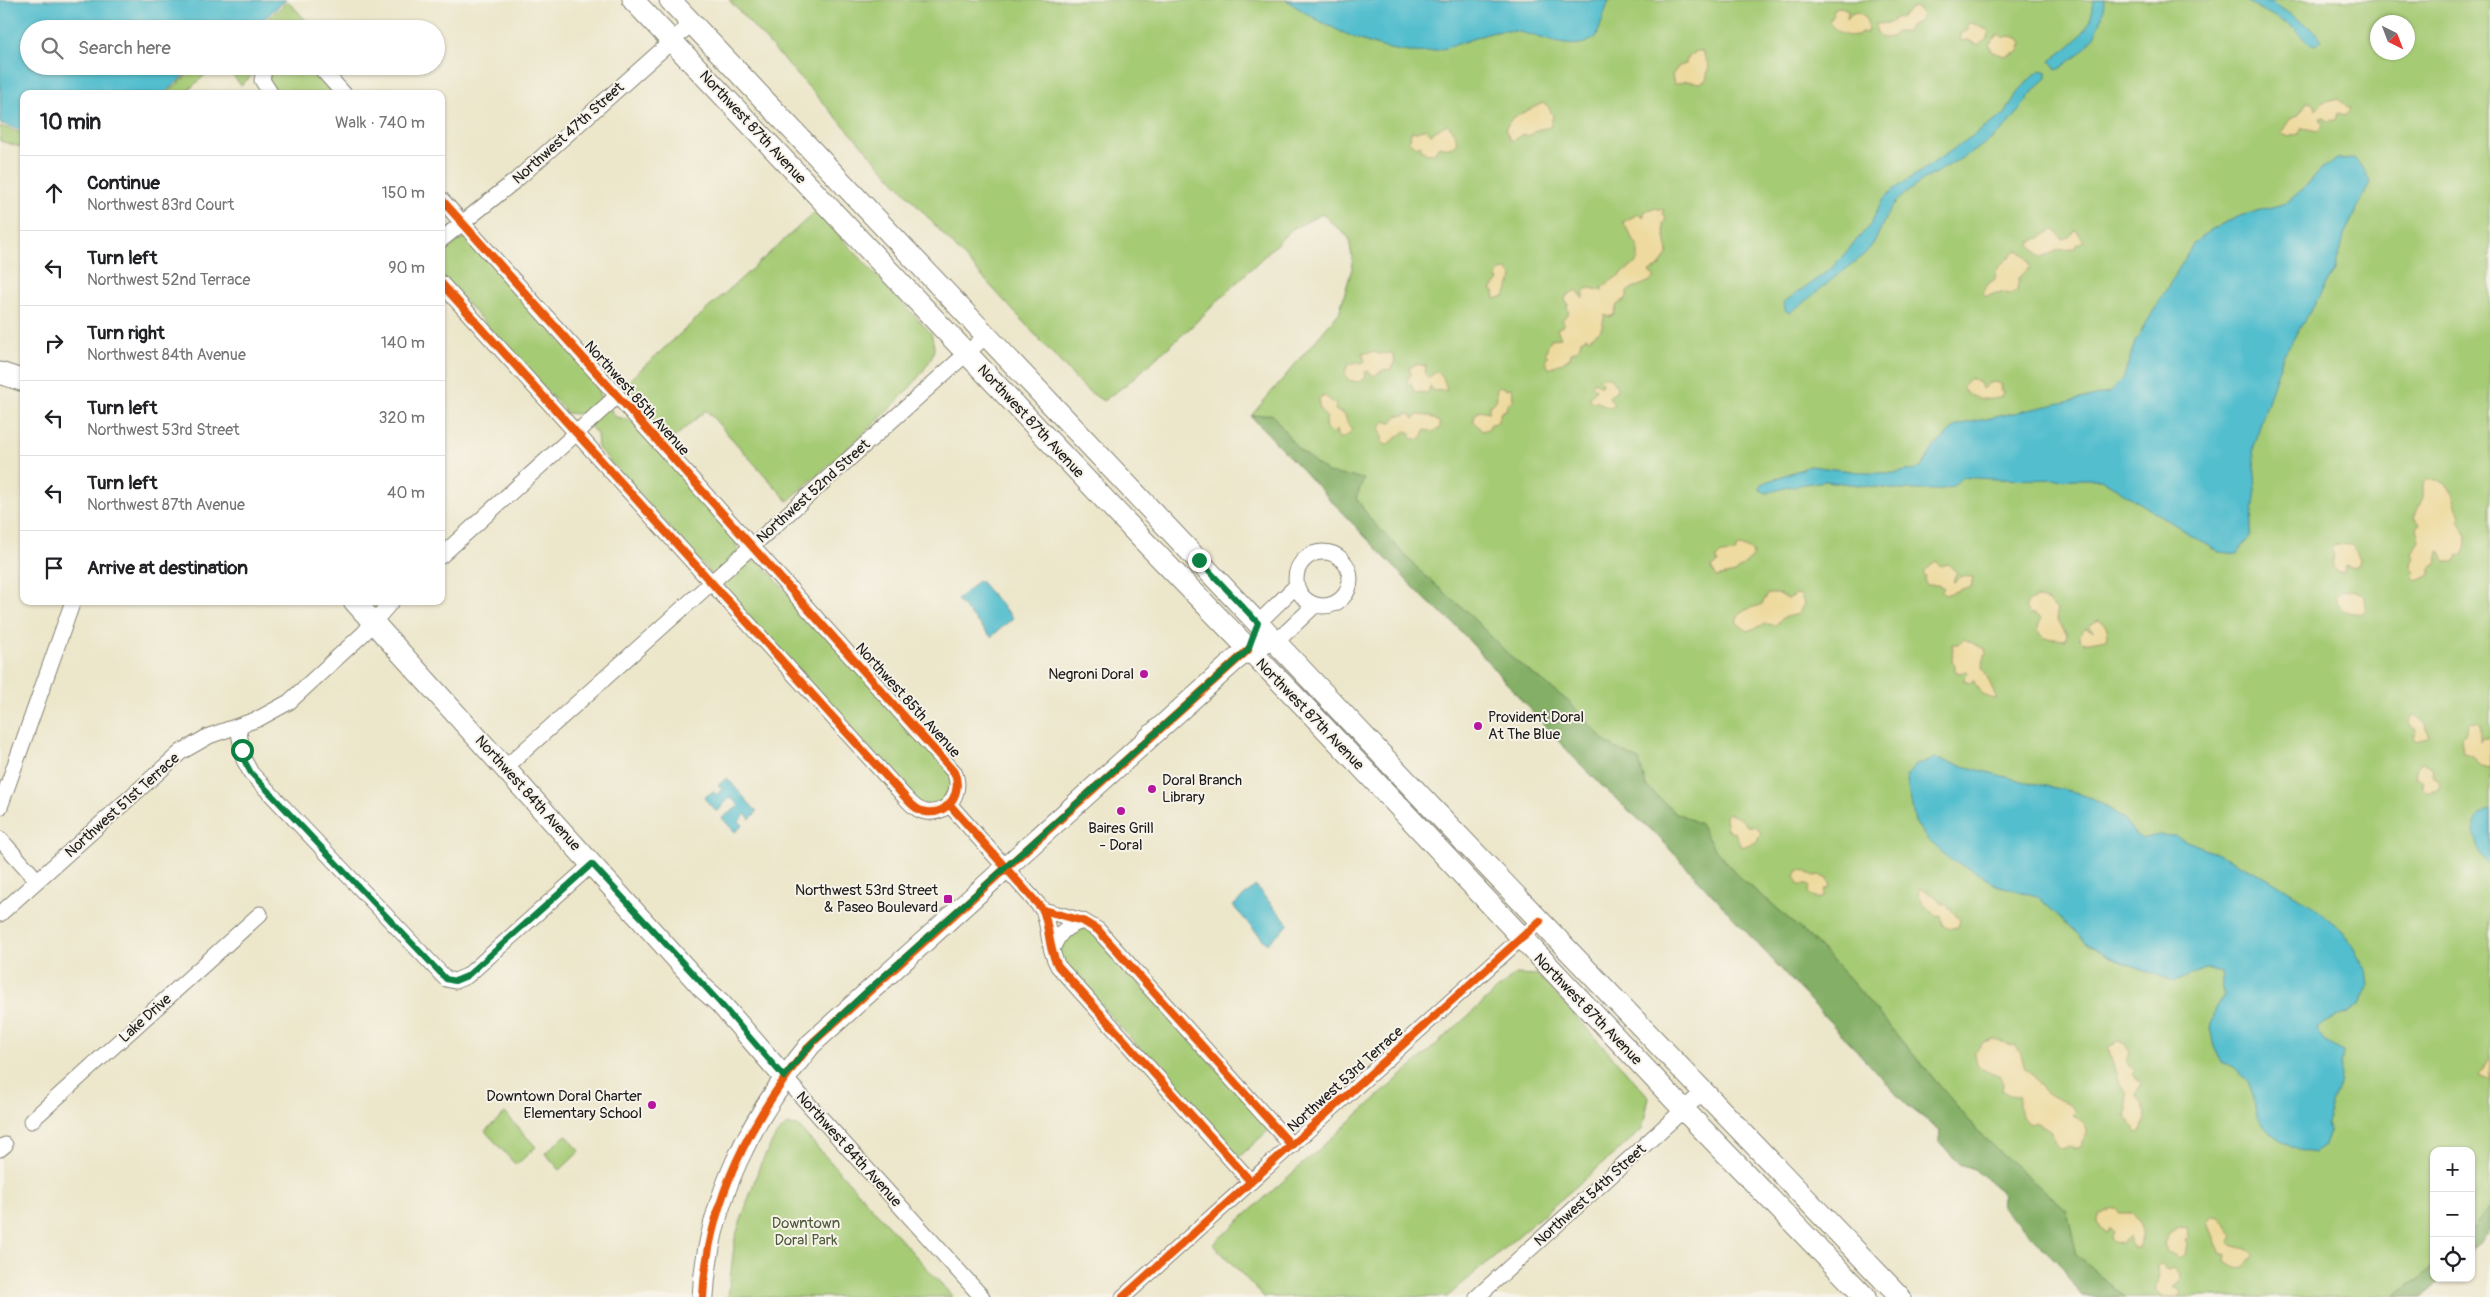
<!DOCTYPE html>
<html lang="en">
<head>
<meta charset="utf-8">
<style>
	:root { --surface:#fff; --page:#f6f6f6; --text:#202124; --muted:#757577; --line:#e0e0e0 }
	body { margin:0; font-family:Pangolin,sans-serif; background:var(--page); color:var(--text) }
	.controls { position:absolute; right:15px; bottom:15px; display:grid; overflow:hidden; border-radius:10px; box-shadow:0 1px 4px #0004 }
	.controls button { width:45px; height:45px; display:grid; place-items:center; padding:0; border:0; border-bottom:1px solid var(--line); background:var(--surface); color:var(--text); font:25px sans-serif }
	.compass { position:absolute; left:2370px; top:15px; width:45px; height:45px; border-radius:50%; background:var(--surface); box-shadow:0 1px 4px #0004; rotate:138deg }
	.stop { position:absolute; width:15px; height:15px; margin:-11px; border:4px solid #0b8043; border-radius:50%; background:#fff }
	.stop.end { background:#0b8043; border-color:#fff; box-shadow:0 1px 5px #0008 }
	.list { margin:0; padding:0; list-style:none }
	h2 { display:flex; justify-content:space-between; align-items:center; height:65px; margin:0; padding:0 20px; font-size:21px }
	h2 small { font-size:16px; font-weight:400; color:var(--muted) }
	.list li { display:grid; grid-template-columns:32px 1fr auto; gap:15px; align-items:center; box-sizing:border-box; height:75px; padding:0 20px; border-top:1px solid var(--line) }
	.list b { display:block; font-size:19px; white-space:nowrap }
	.list p { margin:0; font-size:16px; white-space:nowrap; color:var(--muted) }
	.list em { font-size:16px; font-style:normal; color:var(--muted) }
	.icon { flex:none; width:28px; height:28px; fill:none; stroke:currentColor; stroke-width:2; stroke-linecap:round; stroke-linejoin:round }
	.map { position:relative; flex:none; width:2490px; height:1297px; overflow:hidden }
	.search { position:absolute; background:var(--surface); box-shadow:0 1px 4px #0004; left:20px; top:20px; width:425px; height:55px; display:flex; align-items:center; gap:12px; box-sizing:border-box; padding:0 18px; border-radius:28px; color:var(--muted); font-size:19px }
	.panel { position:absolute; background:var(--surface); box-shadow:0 1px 4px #0004; left:20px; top:90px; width:425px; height:515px; border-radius:10px }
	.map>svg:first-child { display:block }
	.green { fill:#a6cb75; stroke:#617448; fill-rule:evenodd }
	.forest { fill:#84af66; stroke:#506641 }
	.sand { fill:#eeda9e; stroke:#857b5d }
	.water { fill:#53bece; stroke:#386d75 }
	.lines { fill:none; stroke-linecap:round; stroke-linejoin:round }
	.street-casing { stroke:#848173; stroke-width:17 }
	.secondary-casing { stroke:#848173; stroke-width:23 }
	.street { stroke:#fff; stroke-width:15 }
	.secondary { stroke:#fff; stroke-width:21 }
	.cycleway-casing { stroke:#f7f3e8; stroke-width:11 }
	.cycleway { stroke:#e8590c; stroke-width:8 }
	.route { stroke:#0b8043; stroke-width:6 }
	.poi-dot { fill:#b5179e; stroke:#f7f3e8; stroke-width:2 }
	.labels { text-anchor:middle; stroke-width:4; stroke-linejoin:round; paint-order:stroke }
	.street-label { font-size:15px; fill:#1c1c1c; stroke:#f7f3e8 }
	.poi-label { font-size:15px; fill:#1c1c1c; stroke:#f7f3e8; text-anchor:end }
	.park-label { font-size:15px; fill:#4c593b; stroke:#f7f3e8 }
</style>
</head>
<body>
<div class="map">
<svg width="2490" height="1297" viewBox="0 0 2490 1297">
	<rect width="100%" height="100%" fill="#f7f3e8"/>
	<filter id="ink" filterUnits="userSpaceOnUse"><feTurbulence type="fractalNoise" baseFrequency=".02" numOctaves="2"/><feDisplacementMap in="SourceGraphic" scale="10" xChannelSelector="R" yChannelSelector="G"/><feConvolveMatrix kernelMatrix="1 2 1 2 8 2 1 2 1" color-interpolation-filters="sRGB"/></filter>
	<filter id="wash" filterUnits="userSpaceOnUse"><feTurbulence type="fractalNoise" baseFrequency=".0096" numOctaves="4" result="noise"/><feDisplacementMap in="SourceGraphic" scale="20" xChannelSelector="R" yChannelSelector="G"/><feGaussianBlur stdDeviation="1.12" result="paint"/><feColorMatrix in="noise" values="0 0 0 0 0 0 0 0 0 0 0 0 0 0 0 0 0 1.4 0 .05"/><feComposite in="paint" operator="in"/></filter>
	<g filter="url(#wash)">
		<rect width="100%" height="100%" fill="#ece6ca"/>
		<path class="green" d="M729 0H2490V1232L2471 1251V1151H2434V1278H2444L2422 1297H2082L2064 1269 2001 1206 2003 1193 1974 1169 1959 1164 1939 1141 1940 1130 1908 1106 1654 832C1580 772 1521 698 1458 628 1447 615 1432 607 1421 595 1364 536 1308 476 1251 416L1339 313 1353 265 1349 238 1322 214 1292 229 1191 327 1127 384 1103 401 1084 388ZM2378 22H2408V52H2378Z
			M288 1 312 27 310 29H256Z
			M197 66H215L184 94H166Z
			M224 66H257L254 74 241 85Z
			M271 66H312L337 94H278L268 79Z
			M0 126 24 134V148L0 141Z
			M816 211 931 333C932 338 934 344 934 348 933 380 815 476 788 501L706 410 668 443 619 389Z
			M463 238 469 240 595 379 599 394 616 417 631 420 736 539V547L747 561H759L950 773 953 784 945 801 931 806 916 802 598 448 597 434 579 414 567 413 441 275V254Z
			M1082 928 1090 930 1271 1128 1238 1158 1062 962 1059 954 1063 938Z
			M1515 974 1538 975 1649 1097 1642 1130 1447 1297H1264L1213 1244Z
			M505 1113 536 1147 516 1165 485 1131Z
			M787 1125 798 1126 953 1297H728L735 1238 760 1165 776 1135Z
			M566 1135 580 1151 560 1170 545 1153Z"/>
		<path class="forest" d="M1272 414 1297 448 1328 473 1364 479 1356 498 1372 521 1422 573 1467 612 1512 658 1568 701 1608 744 1639 760 1646 786 1675 812 1700 824 1713 847 1742 880 1770 902 1816 943 1852 982 1984 1138 2067 1211 2077 1255 2124 1297H2082L2064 1269 2001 1206 2003 1193 1974 1169 1959 1164 1939 1141 1940 1130 1908 1106 1654 832C1580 772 1521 698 1458 628 1447 615 1432 607 1421 595 1364 536 1308 476 1251 416Z
			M2490 1208V1232L2471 1251V1231Z
			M2434 1263V1278H2444L2422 1297H2394L2409 1284 2421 1278Z"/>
		<path class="sand" d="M1913 7 1918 8 1922 14 1921 21 1911 25 1906 32H1897L1891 37 1882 38 1876 31V24L1890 23 1896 17 1901 18Z
			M1835 8 1841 7 1848 10 1847 19 1851 14 1857 12 1865 16 1868 26 1867 33 1861 32 1858 36C1846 38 1836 32 1829 22Z
			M1973 23 1989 31 1986 40 1978 45 1968 40 1961 41 1960 38 1962 33 1968 30V24Z
			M1999 34 2003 38C2009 34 2018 37 2022 42L2019 51 2005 56 1992 52 1989 44Z
			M1702 51 1709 66 1706 80 1701 83 1686 81 1674 85 1672 75 1679 66 1686 64 1687 58 1697 51Z
			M2338 98 2350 109 2345 115 2338 113 2336 120 2326 121 2325 117 2320 118 2323 125 2318 131 2302 128 2299 134 2289 137 2281 133 2290 119 2298 116 2307 102 2312 103 2316 110 2323 102Z
			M1543 103 1548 106 1553 116 1550 127 1536 130 1533 134 1527 136 1524 134 1514 140H1510L1505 129 1512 118Z
			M1447 124C1453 129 1458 136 1456 144L1450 148 1439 146 1434 153 1427 154 1420 149 1421 145 1416 147 1408 141 1412 131 1417 132 1426 128 1431 134Z
			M1654 208 1664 210 1662 214 1666 218 1663 225 1668 253 1658 268 1649 272 1655 277C1646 286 1634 285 1627 292V298L1617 305 1614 314 1609 317 1605 315 1601 330 1589 339 1586 337 1581 340 1579 348 1571 353 1570 358 1549 369 1545 360 1548 356 1545 353 1551 339 1561 338 1557 329 1564 325 1562 320 1569 312 1567 307 1568 304 1565 300 1566 296 1577 290 1583 298 1585 297 1583 294 1586 289 1591 288 1602 291V287L1634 265 1638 259V245L1633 240 1623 222 1638 214 1643 218 1645 211Z
			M2053 230 2056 231 2062 239 2069 237 2076 230 2084 241 2076 245 2074 249 2059 250 2042 257 2038 255 2030 244 2033 240 2040 238Z
			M2015 251H2019L2028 259 2031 267 2019 278 2017 291 2010 294 2001 292 1986 296 1983 293 1988 284 1995 279 1997 269Z
			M1507 270 1513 277 1505 296 1495 299 1494 292 1491 290 1499 280 1496 278 1500 271Z
			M1374 352 1378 354 1392 353 1395 361 1390 370 1385 369 1374 376 1368 371 1365 372 1366 378 1358 382 1348 380 1345 372 1348 365 1357 362 1362 363 1365 361 1362 353Z
			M1416 364 1426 366 1425 373 1428 378 1437 371 1443 377 1447 390 1435 391 1430 387 1428 393 1414 392 1411 383 1407 385 1406 383 1411 374 1409 368Z
			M1603 377H1610L1617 387 1616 392 1608 397 1614 404 1609 408 1598 402H1591L1589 398 1596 389 1592 385 1594 381 1601 386 1602 382 1599 379Z
			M1970 378 1980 383 1982 389 1989 383 1996 382 2002 385 2000 390 2003 391 2001 397C1989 402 1968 399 1962 386Z
			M1500 386 1506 389 1512 388 1513 400 1507 405 1506 410 1501 412 1497 423 1491 424 1488 429 1482 431 1474 422V417L1479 410 1489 412V406C1501 400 1495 396 1497 388Z
			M1325 396 1336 405 1335 410 1345 415 1348 425 1352 428C1351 434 1344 439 1338 438L1336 430 1334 434 1326 429 1325 422 1327 418C1322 413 1316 405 1320 397Z
			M1410 414 1414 419 1417 415 1430 416 1440 423V428L1433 432 1425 430 1423 436 1418 440 1411 438V433L1406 431 1387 445 1382 443V435L1379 429 1385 421 1391 423 1397 416Z
			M2428 479C2455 480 2451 496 2460 516L2459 520C2466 530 2469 544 2462 555L2458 554 2455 562H2446L2443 553 2439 551 2437 563 2430 568V575L2418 581 2414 578 2415 572 2412 570 2411 564 2414 557 2412 553 2419 541 2416 527 2420 524 2414 517 2423 497V483Z
			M2336 544 2353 545 2360 559 2359 564 2353 568 2346 566 2344 572H2337L2331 564 2334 556 2331 549Z
			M1737 547 1748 548 1753 553 1752 558 1735 573 1716 577 1712 567 1718 563 1716 559 1721 554 1735 553Z
			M1935 561 1941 566 1948 564 1957 573 1953 581 1954 582 1961 576 1973 577 1971 586 1945 595 1941 592 1944 588 1938 585H1927L1924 580 1926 576 1923 574Z
			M2353 589 2365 596 2366 609 2363 613C2349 614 2341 612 2335 598L2342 591Z
			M1768 594H1779L1788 599 1797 594 1801 595 1804 604 1798 614 1782 618 1776 625 1765 624 1747 631 1736 622 1740 612 1762 604Z
			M2036 598 2049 602 2057 610V618L2067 635 2066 640 2044 638 2037 631 2041 619 2035 614H2030L2025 608 2028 602Z
			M2098 620C2105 624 2110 630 2107 639L2083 643 2079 638 2081 632 2085 628 2095 631 2089 626Z
			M1964 639 1985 649 1986 652 1982 667C1984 669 1996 697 1997 699 1987 699 1977 691 1974 681L1970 683 1964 681V678L1969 673 1967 671 1960 673 1955 671V665L1952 662 1953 644H1959Z
			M2415 715 2424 722 2429 734 2428 737 2416 740 2414 737 2417 730 2410 724 2411 717Z
			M2475 722 2480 724V741L2483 738 2490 739V766L2488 768 2478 765 2472 756 2463 752 2461 738 2465 734 2468 723Z
			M2422 762 2431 767 2433 777 2438 780 2440 785 2437 790H2432L2429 793 2423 789 2422 780 2415 776 2417 767Z
			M1728 813 1741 819 1747 826H1756L1761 833 1757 842 1742 847 1735 833 1727 829 1725 818Z
			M1798 870 1807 871 1814 876 1820 875 1828 879 1831 886 1824 890V897C1818 900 1811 897 1808 892L1810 888 1808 885H1798L1795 876Z
			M1919 888 1937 897 1941 904 1945 903 1960 920 1958 927 1951 928 1943 926 1941 915 1936 917C1929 908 1916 901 1919 888Z
			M1994 1040 2016 1046 2021 1054 2025 1069C2036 1075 2037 1084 2046 1092 2054 1100 2070 1101 2076 1112L2073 1115C2080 1118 2089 1126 2087 1134 2086 1138 2082 1141 2081 1145L2082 1146 2074 1149 2068 1147 2061 1149 2055 1144 2051 1130 2035 1122 2029 1124C2020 1117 2017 1107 2020 1096L2010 1095 2002 1091 2003 1084 2000 1077C1988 1071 1975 1070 1974 1053L1983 1043Z
			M2119 1042 2124 1043 2130 1052 2127 1063 2135 1071 2132 1074 2141 1084 2136 1095C2146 1107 2147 1117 2141 1130L2137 1132 2126 1115 2128 1110 2126 1092 2118 1081 2108 1047Z
			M2490 1056V1080L2479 1075Z
			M2113 1209H2117L2120 1213H2132C2142 1222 2145 1236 2140 1248H2133L2130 1244V1237L2122 1244 2113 1242 2110 1238 2113 1232 2110 1228 2106 1233 2097 1223 2099 1216Z
			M2213 1216 2220 1217 2233 1236 2229 1243C2238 1249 2248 1246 2254 1256L2248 1260 2244 1267C2236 1269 2231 1265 2225 1261L2226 1255H2221L2208 1223Z
			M2181 1227 2188 1228 2189 1237 2185 1240 2187 1244 2185 1255 2179 1259 2167 1252 2164 1243 2169 1234Z
			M2161 1265 2167 1271 2174 1269 2181 1276 2180 1282 2174 1286 2179 1289 2181 1293 2178 1297H2165L2156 1290 2159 1276 2156 1266Z"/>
		<path class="water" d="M0 0H286L252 29H29V66H195L164 94H24V132L0 123Z
			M1286 0H1609L1597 36C1574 57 1538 33 1512 31 1488 29 1462 45 1438 50 1392 62 1323 26 1286 0Z
			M2094 0H2104C2103 34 2086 51 2059 69H2056L2050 61C2074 43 2092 32 2094 0Z
			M2244 0 2272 2 2315 31 2322 40 2317 45H2311L2291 26Z
			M2042 70 2047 72V78C2028 92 2020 114 2003 130 1971 158 1929 171 1898 200 1883 213 1882 234 1869 249 1859 261 1846 269 1834 278 1819 290 1805 302 1789 313L1785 310 1784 302 1832 268 1870 225 1883 199 1893 190 2005 114 2017 93 2035 74Z
			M2354 158 2365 170 2370 183 2343 237 2335 270 2283 356 2253 447 2256 489 2250 537 2237 554 2219 552 2101 479C2055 479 2008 481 1962 477L1952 487 1937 490H1901L1825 481 1792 486 1767 493 1760 490 1761 484 1810 466 1867 473H1896L1921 468 1934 447 1957 425 2109 393 2124 377 2135 342 2194 243 2213 228 2240 216 2286 203 2304 188 2321 169 2337 159Z
			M979 580 1013 618 991 637 957 600Z
			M1936 759 2022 781 2075 792 2096 800 2123 818 2134 833 2142 839 2158 835 2174 836 2212 851 2268 878 2313 906 2344 932 2366 969 2368 987 2360 1004 2348 1013 2326 1022 2316 1029 2323 1040 2343 1052 2339 1084 2326 1124 2329 1130 2324 1146 2314 1153 2298 1150 2280 1141 2256 1116 2254 1098 2248 1081 2233 1068 2222 1063 2214 1047 2210 1028 2214 1011 2224 995 2221 973 2208 968 2175 982 2110 957 2088 944 2037 896 1996 885 1974 871 1952 861 1927 839 1915 822 1906 777 1916 764Z
			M727 778 757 812 750 819 746 814 739 821 743 825 735 832 722 818 739 806 730 797 717 812 704 798 713 791 716 795 722 789 718 785Z
			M2490 810V866C2481 858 2480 853 2477 842 2472 824 2471 818 2490 810Z
			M1255 886 1289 924 1267 944 1233 906Z"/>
	</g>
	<g filter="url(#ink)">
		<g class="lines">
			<g class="street-casing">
				<path id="street" d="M265 66 262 80 271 94
					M319 66 344 94
					M441 199 954 772C963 790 950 815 926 812 917 811 910 803 904 796L441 283
					M441 240 516 180 692 23
					M1296 579a27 27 0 1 1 54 0a27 27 0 1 1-54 0Z
					M441 556 616 397
					M1258 623 1296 586
					M1276 642 1315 605
					M238 727 244 760 251 773 446 979 455 981 467 976 592 864
					M506 767 987 335
					M949 804 1043 910C1050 928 1048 949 1058 966L1251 1182
					M0 807 73 601
					M0 839 37 880
					M1043 910 1083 921 1098 930 1292 1146
					M0 914 181 752 209 736 258 719 289 702 364 633 392 601
					M1052 950C1058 933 1066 926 1083 921
					M784 1077 982 1297
					M31 1121 260 914
					M0 1149 5 1145
					M1123 1297 1540 921
					M1477 1297 1703 1092"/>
			</g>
			<g class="secondary-casing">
				<path id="secondary" d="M633 0 1142 539 1304 706 1684 1110 1865 1297
					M670 0 1431 807 1900 1297
					M0 373 24 381
					M354 601 703 988 720 1003 784 1077
					M703 1297C708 1200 751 1118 811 1044L1234 661 1248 650 1260 646"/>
			</g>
			<use href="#street" class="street"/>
			<use href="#secondary" class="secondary"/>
			<g class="cycleway-casing">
				<path id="cycleway" d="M441 199 954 772C963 790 950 815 926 812 917 811 910 803 904 796L441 283
					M949 804 1043 910C1050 928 1048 949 1058 966L1251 1182
					M1043 910 1083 921 1098 930 1292 1146
					M703 1297C708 1200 751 1118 811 1044L1248 650
					M1123 1297 1540 921"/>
			</g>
			<use href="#cycleway" class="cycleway"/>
		</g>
	</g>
	<g class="lines" filter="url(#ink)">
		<path class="route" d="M242 750 244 760 251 773 446 979 455 981 467 976 592 864 720 1003 784 1077 811 1044 864 994 1248 650 1258 623 1199 560"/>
	</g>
	<g class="poi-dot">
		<circle cx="1144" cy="674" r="5"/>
		<circle cx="1478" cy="726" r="5"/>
		<circle cx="1152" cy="789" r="5"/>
		<circle cx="1121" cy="811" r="5"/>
		<rect x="943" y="894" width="10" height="10" rx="2.5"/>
		<circle cx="652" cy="1105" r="5"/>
	</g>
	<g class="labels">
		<g class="street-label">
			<text transform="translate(753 127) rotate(47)" y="5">Northwest 87th Avenue</text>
			<text transform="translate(568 133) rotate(-42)" y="5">Northwest 47th Street</text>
			<text transform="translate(637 398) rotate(48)" y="5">Northwest 85th Avenue</text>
			<text transform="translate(1031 421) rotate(47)" y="5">Northwest 87th Avenue</text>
			<text transform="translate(813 491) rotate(-42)" y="5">Northwest 52nd Street</text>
			<text transform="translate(908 700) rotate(48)" y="5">Northwest 85th Avenue</text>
			<text transform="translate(1310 714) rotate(46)" y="5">Northwest 87th Avenue</text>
			<text transform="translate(528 793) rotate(48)" y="5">Northwest 84th Avenue</text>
			<text transform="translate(122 805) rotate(-42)" y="5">Northwest 51st Terrace</text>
			<text transform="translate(1588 1009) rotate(46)" y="5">Northwest 87th Avenue</text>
			<text transform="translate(145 1018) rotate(-42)" y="5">Lake Drive</text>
			<text transform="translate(1345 1079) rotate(-42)" y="5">Northwest 53rd Terrace</text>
			<text transform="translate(849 1149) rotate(48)" y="5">Northwest 84th Avenue</text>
			<text transform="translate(1590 1195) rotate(-42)" y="5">Northwest 54th Street</text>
		</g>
		<g class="poi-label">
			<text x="1134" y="679">Negroni Doral</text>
			<text x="1488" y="722" text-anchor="start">Provident Doral<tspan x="1488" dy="17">At The Blue</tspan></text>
			<text x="1162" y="785" text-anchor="start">Doral Branch<tspan x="1162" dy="17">Library</tspan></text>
			<text x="1121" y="833" text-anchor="middle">Baires Grill<tspan x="1121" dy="17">- Doral</tspan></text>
			<text x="938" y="895">Northwest 53rd Street<tspan x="938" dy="17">&amp; Paseo Boulevard</tspan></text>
			<text x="642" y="1101">Downtown Doral Charter<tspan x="642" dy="17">Elementary School</tspan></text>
		</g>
		<g class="park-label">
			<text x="806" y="1228">Downtown<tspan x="806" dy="17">Doral Park</tspan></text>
		</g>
	</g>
</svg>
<div class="controls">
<button>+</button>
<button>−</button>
<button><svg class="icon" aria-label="locate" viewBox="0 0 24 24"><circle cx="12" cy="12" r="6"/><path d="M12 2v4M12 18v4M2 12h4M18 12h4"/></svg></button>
</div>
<svg class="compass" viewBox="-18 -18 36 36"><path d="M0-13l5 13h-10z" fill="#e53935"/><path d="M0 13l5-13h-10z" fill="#757577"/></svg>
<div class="stop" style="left:242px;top:750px"></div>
<div class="stop end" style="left:1199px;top:560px"></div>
<div class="search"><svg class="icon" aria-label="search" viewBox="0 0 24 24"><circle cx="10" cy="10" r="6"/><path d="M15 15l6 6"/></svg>Search here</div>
<section class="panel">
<h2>10 min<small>Walk · 740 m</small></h2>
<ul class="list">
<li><svg class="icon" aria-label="ahead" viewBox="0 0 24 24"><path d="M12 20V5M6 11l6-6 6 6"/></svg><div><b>Continue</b><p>Northwest 83rd Court</p></div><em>150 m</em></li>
<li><svg class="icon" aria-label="left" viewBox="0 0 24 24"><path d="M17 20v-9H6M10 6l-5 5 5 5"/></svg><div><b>Turn left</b><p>Northwest 52nd Terrace</p></div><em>90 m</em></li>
<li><svg class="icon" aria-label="right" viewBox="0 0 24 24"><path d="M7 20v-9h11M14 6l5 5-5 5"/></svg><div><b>Turn right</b><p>Northwest 84th Avenue</p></div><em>140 m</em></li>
<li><svg class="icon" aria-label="left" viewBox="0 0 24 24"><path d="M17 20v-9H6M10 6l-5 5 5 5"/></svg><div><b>Turn left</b><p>Northwest 53rd Street</p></div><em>320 m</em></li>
<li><svg class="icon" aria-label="left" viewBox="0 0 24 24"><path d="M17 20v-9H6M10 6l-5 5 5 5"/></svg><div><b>Turn left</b><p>Northwest 87th Avenue</p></div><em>40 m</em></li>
<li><svg class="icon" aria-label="arrive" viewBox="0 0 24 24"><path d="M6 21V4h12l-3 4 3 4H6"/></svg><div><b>Arrive at destination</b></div></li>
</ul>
</section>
</div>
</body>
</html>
